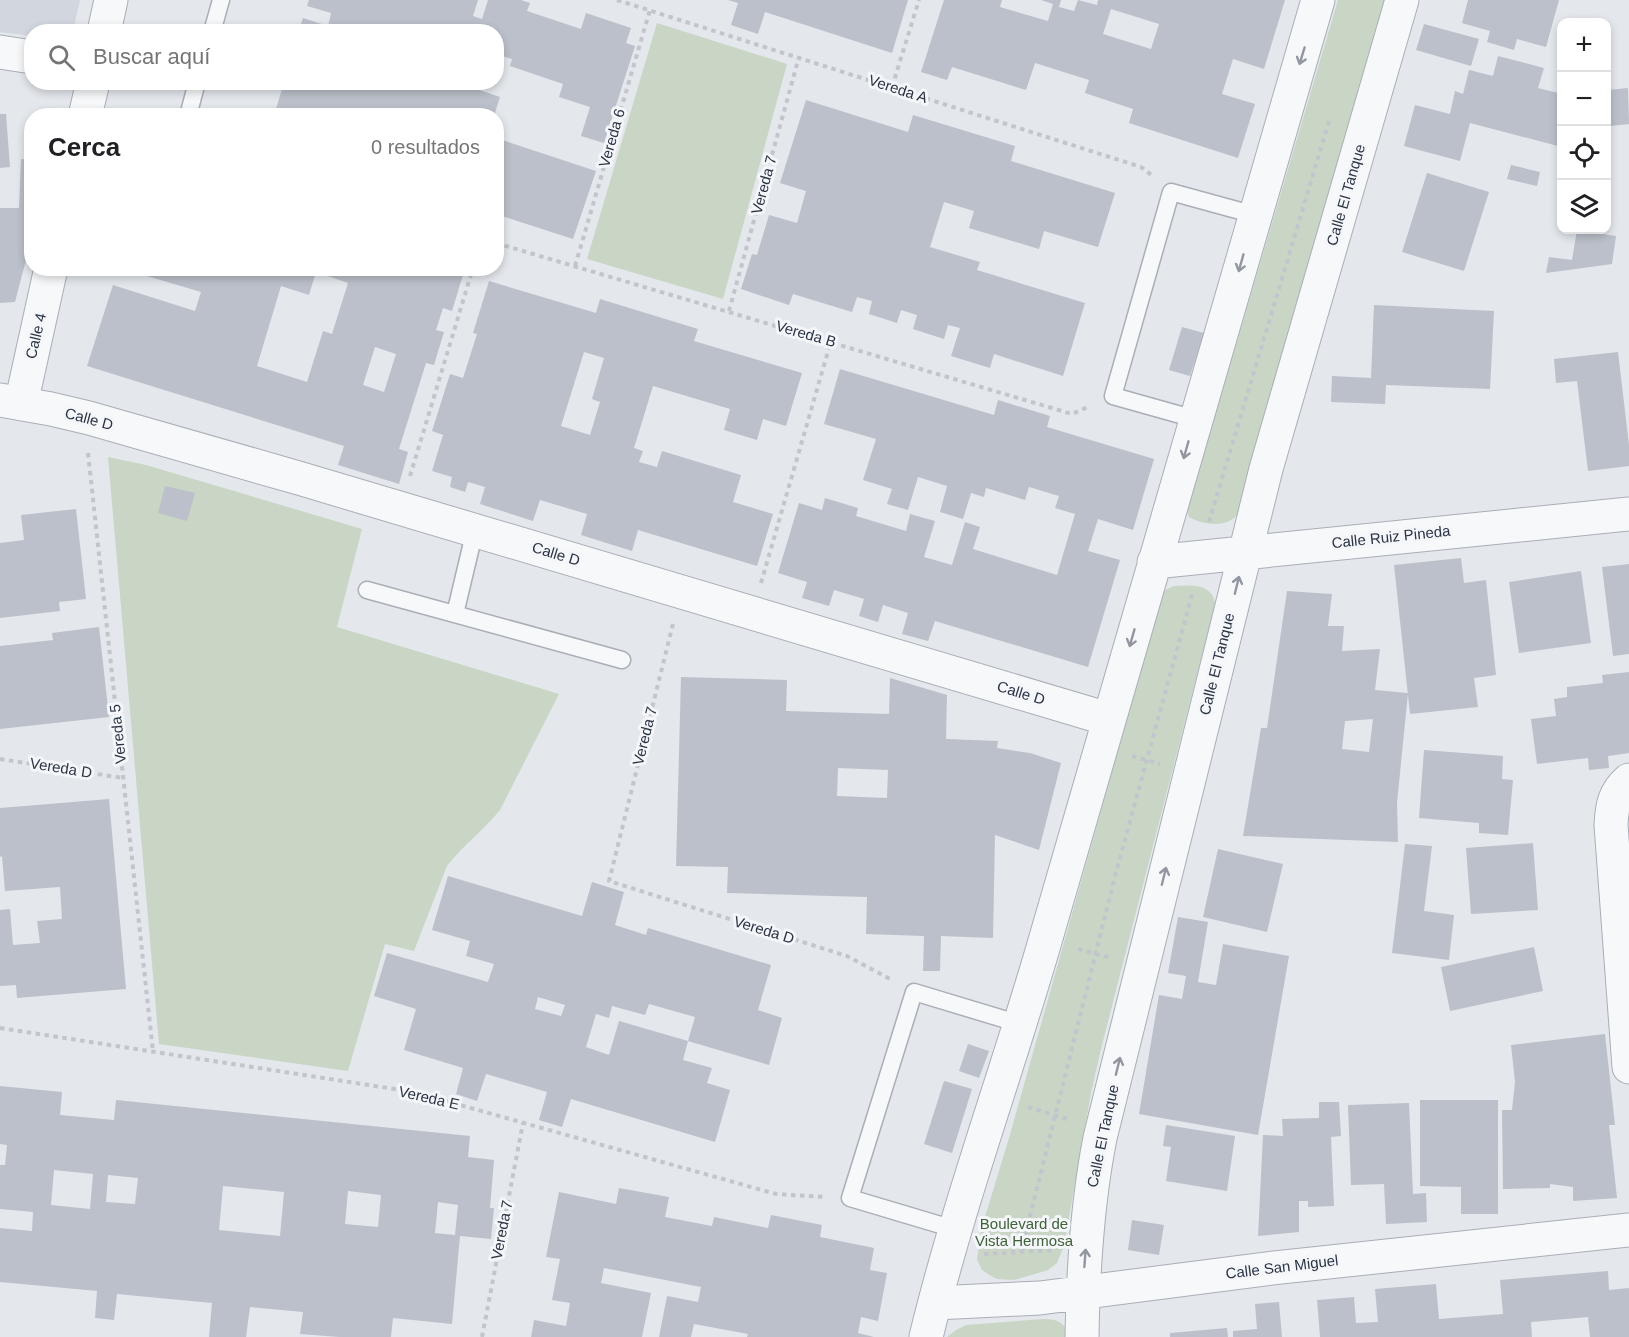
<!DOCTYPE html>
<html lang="es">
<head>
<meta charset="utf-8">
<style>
	:root { --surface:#fff; --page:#f6f6f6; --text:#202124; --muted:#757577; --line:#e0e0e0 }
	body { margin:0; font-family:Helvetica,sans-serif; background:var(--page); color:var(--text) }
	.controls { position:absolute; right:18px; top:18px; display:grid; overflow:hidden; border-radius:12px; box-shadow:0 3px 9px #0003 }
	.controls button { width:54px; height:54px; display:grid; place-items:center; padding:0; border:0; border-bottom:2px solid var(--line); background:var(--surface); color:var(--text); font:30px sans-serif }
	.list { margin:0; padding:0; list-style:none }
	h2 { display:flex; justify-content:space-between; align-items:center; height:78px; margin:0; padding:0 24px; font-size:26px }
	h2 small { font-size:20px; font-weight:400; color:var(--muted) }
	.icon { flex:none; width:33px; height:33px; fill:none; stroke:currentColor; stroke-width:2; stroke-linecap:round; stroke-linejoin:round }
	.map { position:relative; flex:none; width:1629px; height:1337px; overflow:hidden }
	.search { position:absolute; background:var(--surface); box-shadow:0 3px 9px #0003; left:24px; top:24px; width:480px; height:66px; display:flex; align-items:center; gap:15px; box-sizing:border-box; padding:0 21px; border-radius:24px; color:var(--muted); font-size:22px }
	.panel { position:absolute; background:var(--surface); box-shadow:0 3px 9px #0003; left:24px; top:108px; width:480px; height:168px; border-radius:24px }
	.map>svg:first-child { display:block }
	.built { fill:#d2d6de }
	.green { fill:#c9d6c5 }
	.building { fill:#bbc0ca; fill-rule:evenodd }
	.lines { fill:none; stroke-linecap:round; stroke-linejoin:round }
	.service-casing { stroke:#a9aeb7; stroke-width:19 }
	.minor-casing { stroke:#a9aeb7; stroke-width:35 }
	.path { stroke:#c2c5cb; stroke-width:4; stroke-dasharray:4.5 4.5; stroke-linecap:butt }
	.service { stroke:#f7f8fa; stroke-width:16 }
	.minor { stroke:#f7f8fa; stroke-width:33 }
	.oneway { stroke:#9196a0 }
	.labels { text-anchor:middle; stroke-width:6; stroke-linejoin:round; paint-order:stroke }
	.street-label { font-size:15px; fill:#2b3445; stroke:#f4f6f9 }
	.park-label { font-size:15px; fill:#3f6138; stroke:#f4f6f9 }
</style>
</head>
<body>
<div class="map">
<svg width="1629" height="1337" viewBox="0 0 1629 1337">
	<rect width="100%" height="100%" fill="#e4e7ec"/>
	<path class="built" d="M0 0H80L73 31 32 32 31 36 0 32Z"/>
	<path class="green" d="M1338 0H1388L1237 515C1227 528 1202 525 1189 517L1187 511Z
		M657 23 787 64 723 299 587 259Z
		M108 457 146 465 362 529 337 627 559 694 500 810C484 830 463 845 447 866L414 951 385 944 348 1071 159 1044Z
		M1174 586C1190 585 1213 583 1215 604L1101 1049 1091 1093 1064 1246 1057 1263 1048 1270 1014 1280 997 1279 991 1276 982 1270 977 1260 981 1230 1009 1138 1160 601 1165 590Z
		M1043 1319C1058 1319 1065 1322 1069 1337H947L956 1330 966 1325Z"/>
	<path class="building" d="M309 0H478L473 16 482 19 488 0H521L530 3 527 11 581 29 586 13 631 28 626 43 635 46 604 143 581 136 590 107 559 97 563 84 510 66 512 59 496 54V32H387L363 24 360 32H298L303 18 328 26 331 13 307 6Z
		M728 0H908L892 53 765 12 758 34 731 25 738 3Z
		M944 0H1002L1000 7 1048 21 1053 4 1041 0H1061L1059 7 1074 11 1078 0 1097 5 1098 0H1285L1264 69 1233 59 1222 94 1255 104 1238 158 1129 123 1133 109 1085 93 1089 80 1035 63 1026 90 952 67 947 80 921 72ZM1111 9 1159 24 1151 49 1103 34Z
		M1468 0H1559L1546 47 1517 39 1514 50 1487 42 1490 31 1462 23Z
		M1424 24 1479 39 1471 66 1416 50Z
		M1498 56 1544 68 1538 88 1562 94V134L1558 146 1470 123 1460 161 1404 146 1415 105 1450 114 1455 91 1463 94 1469 70 1493 76Z
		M265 82H456L500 97 494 116H274L282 89Z
		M1628 88 1629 124 1610 126 1608 90Z
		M806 100 908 132 913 115 1015 146 1011 161 1115 193 1098 247 1044 231 1039 249 969 228 974 211 944 202 930 247 980 262 977 270 1085 303 1063 376 994 354 990 368 951 356 960 328 948 325 944 339 913 329 917 315 901 310 897 323 869 314 872 301 857 297 852 312 793 294 789 305 741 289 752 254 757 255 769 215 797 223 806 191 780 183Z
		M0 114H6L10 167 0 168Z
		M496 138 596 171 573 239 496 214Z
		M21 159 32 160V237L15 302 0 303V208H19Z
		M1511 165 1540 172 1537 186 1507 179Z
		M1427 173 1489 192 1464 271 1402 252Z
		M1577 230 1616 236 1612 264 1546 273 1549 257 1572 260Z
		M149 268H465L452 311 443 308 436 330 444 332 434 365 426 363 399 449 408 452 399 484 338 465 344 446 87 366 113 285 195 311 201 292 147 276ZM316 272 348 283 332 334 323 331 307 382 257 366 281 286 309 295ZM375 347 396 354 384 392 363 385Z
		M489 281 596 313 600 299 698 329 694 341 802 373 786 426 763 419 757 440 724 430 730 409 653 386 634 448 643 451 639 462 657 467 662 451 741 475 733 502 773 514 757 566 638 530 632 551 581 535 587 514 540 500 533 521 480 504 485 487 468 482 465 492 450 487 452 477 432 471 443 435 432 431 450 374 463 378 477 334 473 333ZM584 352 604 358 592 399 600 402 590 435 561 426Z
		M1374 305 1494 311 1490 389 1386 385 1385 404 1331 402 1332 376 1371 378Z
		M1182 327 1204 333 1190 376 1169 370Z
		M1618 352 1629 445V466L1588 471 1577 381 1556 383 1554 359Z
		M840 369 994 415 998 400 1050 416 1047 427 1154 459 1133 530 1098 519 1088 551 1120 560 1088 667 935 621 928 641 902 634 908 613 883 605 878 622 859 616 864 599 834 590 829 606 802 598 807 582 778 573 799 503 822 510 825 498 858 508 856 516 906 531 910 514 935 521 924 557 952 565 965 522 980 527 973 549 1057 575 1075 514 1055 508 1059 496 1029 487 1025 500 986 488 984 497 971 493 963 519 940 512 947 486 918 477 908 510 887 504 892 489 863 480 876 439 824 424Z
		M165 486 195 493 187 521 158 513Z
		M76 509 86 599 59 602 60 611 0 618V543L24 540 21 515Z
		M1461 558 1464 583 1486 580 1496 675 1474 678 1478 707 1410 714 1394 565Z
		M1629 564V654L1613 656 1602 567Z
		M1581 571 1591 643 1519 653 1509 582Z
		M1287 591 1332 594 1328 626H1344L1342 651 1380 649 1375 690 1408 693 1397 803 1398 842 1243 836 1261 728H1267ZM1373 719 1369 752 1342 749 1345 721Z
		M99 627 109 717 0 729V646L53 640 52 633Z
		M1629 672V753L1608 756 1609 768 1589 770 1588 758 1537 764 1531 719 1556 716 1554 699 1567 697V687L1603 683 1602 675Z
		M681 677 787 680 786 711 889 714 890 678 947 695 946 739 998 741 997 748 1030 753 1061 763 1039 850 995 835 993 938 941 936 940 971H923L924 936 866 934 867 897 727 893 728 867 676 866ZM838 768 888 770 887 798 837 796Z
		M1424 750 1503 756 1502 779 1513 780 1508 835 1479 833V823L1419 818Z
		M109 799 126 989 17 998 16 985 0 986V910L10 909 13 945 40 943 37 921 62 919 60 887 5 891 2 856 0 857V808Z
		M1533 843 1538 910 1471 914 1466 848Z
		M1405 844 1432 846 1424 911 1454 915 1449 960 1392 953Z
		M1218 849 1283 864 1267 932 1203 917Z
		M448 876 582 916 592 882 624 892 615 925 646 935 648 928 771 965 758 1010 782 1018 769 1065 688 1041 695 1017 649 1004 645 1015 612 1006 609 1018 596 1014 586 1047 609 1055 619 1021 688 1041 683 1060 712 1068 707 1083 730 1090 715 1142 571 1099 562 1127 539 1120 547 1092 486 1074 477 1101 456 1094 463 1068 404 1050 416 1009 374 996 387 953 488 982 494 964 466 956 470 941 432 930ZM538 997 565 1005 561 1016 535 1009Z
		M1178 917 1208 922 1198 982 1216 985 1223 944 1289 956 1258 1135 1139 1114 1159 995 1182 999 1186 976 1168 973Z
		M1534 947 1543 991 1450 1011 1441 967Z
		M1605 1034 1615 1125H1609L1617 1198 1573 1201V1187L1550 1184V1188L1503 1189 1502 1110H1512L1515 1082 1511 1045Z
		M968 1044 989 1051 979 1078 959 1071Z
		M944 1081 972 1089 952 1153 924 1144Z
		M0 1086 62 1092 60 1115 114 1120 116 1100 470 1136 468 1157 494 1160 490 1208H494L491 1239 460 1236 452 1324 393 1318 391 1337H339L300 1334 303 1312 250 1307 246 1337H209L212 1303 117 1294 114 1320 95 1318 97 1291 0 1282V1228L32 1231 33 1212 0 1209V1165H5L7 1145 0 1144ZM54 1170 93 1174 90 1209 51 1205ZM108 1175 138 1178 135 1204 106 1202ZM223 1186 284 1192 280 1236 219 1230ZM348 1191 381 1195 378 1227 345 1224ZM438 1202 458 1205 455 1235 435 1233Z
		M1420 1100H1498V1214H1461V1187L1420 1186Z
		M1319 1102H1339L1341 1136 1331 1137 1334 1206 1308 1207V1201H1299V1232L1258 1236 1263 1135 1283 1136 1282 1119 1319 1118Z
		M1409 1103 1413 1194 1426 1193 1427 1222 1386 1224 1384 1184 1351 1185 1348 1105Z
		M1166 1125 1235 1136 1227 1191 1166 1181 1171 1147 1163 1146Z
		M619 1188 669 1197 665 1217 712 1226 714 1217 768 1228 771 1215 822 1225 820 1237 874 1248 870 1270 887 1273 878 1321 861 1317 858 1333 874 1337H747L748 1334 694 1324 691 1337H659L667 1296 698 1302 701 1287 604 1268 601 1283 651 1293 642 1337H531L534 1320 566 1326 570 1303 552 1300 560 1259 546 1257 559 1192 616 1204Z
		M1132 1220 1164 1225 1159 1255 1128 1250Z
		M1608 1271 1609 1290 1629 1288V1337H1590L1588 1317 1531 1322 1532 1337H1320L1317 1300 1354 1297 1356 1323 1378 1322 1375 1289 1436 1284 1439 1319 1503 1314 1500 1280Z
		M1279 1302 1282 1337H1233V1331L1257 1329 1255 1304Z
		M1227 1328 1228 1337H1170V1333Z"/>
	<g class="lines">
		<g class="service-casing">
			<path id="service" d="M212 32 221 0
				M188 116 197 82
				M1195 419 1113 396 1171 192 1255 215
				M367 590 622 660
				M455 614 475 530
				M954 1229 850 1198 914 992 1020 1024"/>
		</g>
		<g class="minor-casing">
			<path id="minor" d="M104 32 111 0
				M0 52 32 57
				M85 116 93 82
				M0 400 51 409 89 418 302 479 1108 719
				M21 404 51 268
				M1154 562 1629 514
				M1629 780C1614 793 1612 806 1611 825L1629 1067
				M935 1303 1040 1298 1273 1268 1629 1230
				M926 1337C958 1205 1005 1078 1043 948 1134 632 1225 316 1318 0
				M1082 1337C1083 1270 1087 1204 1100 1138L1266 469 1402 0"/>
		</g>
		<path class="path" d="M617 0 1141 167 1154 177
			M892 87 919 0
			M496 243 1072 414 1090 406
			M575 266 650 10
			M729 311 799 57
			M88 453 153 1052
			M410 476 473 268
			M1209 522 1330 118
			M761 583 831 341
			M673 624 609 881 847 956 892 980
			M1132 756 1160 764
			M0 759 123 778
			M1078 949 1111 958
			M0 1028 414 1092 776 1194 826 1197
			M1028 1107 1070 1120
			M1021 1252 1115 876 1193 591
			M984 1254 1054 1250
			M482 1337 523 1123"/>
		<use href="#service" class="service"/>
		<use href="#minor" class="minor"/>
	</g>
	<defs><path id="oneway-shaft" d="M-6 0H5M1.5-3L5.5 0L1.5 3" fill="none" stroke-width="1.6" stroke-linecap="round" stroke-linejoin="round" transform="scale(1.5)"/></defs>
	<g class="oneway">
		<use href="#oneway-shaft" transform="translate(1302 56) rotate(107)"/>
		<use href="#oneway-shaft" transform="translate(1241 263) rotate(106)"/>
		<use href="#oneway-shaft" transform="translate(1186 450) rotate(106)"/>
		<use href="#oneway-shaft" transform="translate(1237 585) rotate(-76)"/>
		<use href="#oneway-shaft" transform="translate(1132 638) rotate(106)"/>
		<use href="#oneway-shaft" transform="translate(1164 876) rotate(-76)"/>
		<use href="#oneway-shaft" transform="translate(1118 1066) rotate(-76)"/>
		<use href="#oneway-shaft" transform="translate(1085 1258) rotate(-86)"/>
	</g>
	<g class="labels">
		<g class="street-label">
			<text transform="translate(898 89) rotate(18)" y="5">Vereda A</text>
			<text transform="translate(612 138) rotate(-74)" y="5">Vereda 6</text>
			<text transform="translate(764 185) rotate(-75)" y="5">Vereda 7</text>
			<text transform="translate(1346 195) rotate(-74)" y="5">Calle El Tanque</text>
			<text transform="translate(806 334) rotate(16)" y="5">Vereda B</text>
			<text transform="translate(36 336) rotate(-77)" y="5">Calle 4</text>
			<text transform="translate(89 419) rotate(15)" y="5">Calle D</text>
			<text transform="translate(1391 537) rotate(-6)" y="5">Calle Ruiz Pineda</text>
			<text transform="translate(556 554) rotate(17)" y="5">Calle D</text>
			<text transform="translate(1217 664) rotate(-76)" y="5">Calle El Tanque</text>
			<text transform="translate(1021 693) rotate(17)" y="5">Calle D</text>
			<text transform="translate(118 734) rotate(-96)" y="5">Vereda 5</text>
			<text transform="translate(645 736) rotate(-76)" y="5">Vereda 7</text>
			<text transform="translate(61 768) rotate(9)" y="5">Vereda D</text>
			<text transform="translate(764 930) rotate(17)" y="5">Vereda D</text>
			<text transform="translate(429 1098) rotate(13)" y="5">Vereda E</text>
			<text transform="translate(1103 1136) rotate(-78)" y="5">Calle El Tanque</text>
			<text transform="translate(502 1230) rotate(-79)" y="5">Vereda 7</text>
			<text transform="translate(1282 1267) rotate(-7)" y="5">Calle San Miguel</text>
		</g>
		<g class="park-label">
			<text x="1024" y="1229">Boulevard de<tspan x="1024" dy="17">Vista Hermosa</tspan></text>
		</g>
	</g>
</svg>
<div class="controls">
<button>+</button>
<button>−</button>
<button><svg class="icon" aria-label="locate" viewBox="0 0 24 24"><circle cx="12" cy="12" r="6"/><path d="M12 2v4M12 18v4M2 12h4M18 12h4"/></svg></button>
<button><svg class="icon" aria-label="layers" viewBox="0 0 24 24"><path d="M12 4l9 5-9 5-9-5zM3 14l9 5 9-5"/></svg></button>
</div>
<div class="search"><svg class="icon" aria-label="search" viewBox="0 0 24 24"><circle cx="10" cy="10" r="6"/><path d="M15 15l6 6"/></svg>Buscar aquí</div>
<section class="panel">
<h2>Cerca<small>0 resultados</small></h2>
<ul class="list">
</ul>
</section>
</div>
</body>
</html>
